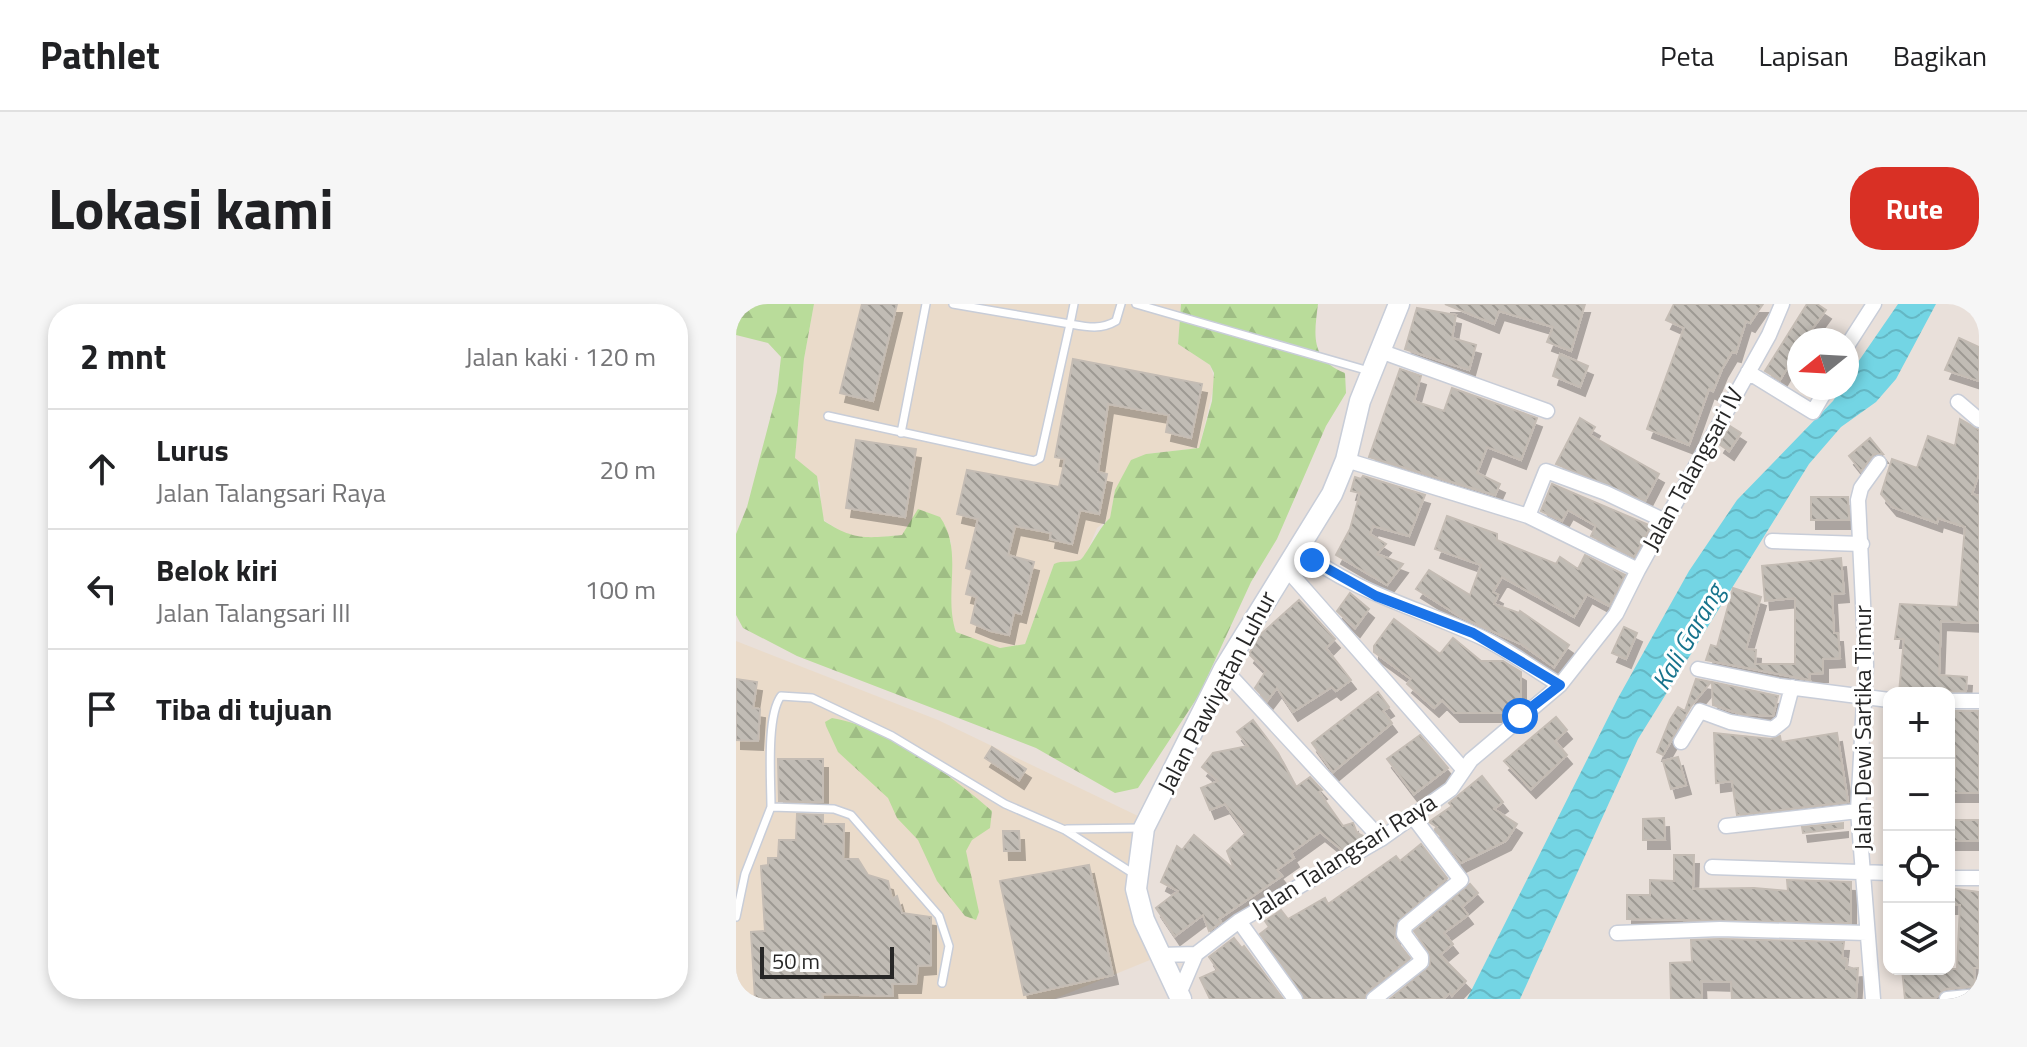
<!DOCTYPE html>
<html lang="id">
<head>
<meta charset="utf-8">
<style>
	:root { --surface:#fff; --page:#f6f6f6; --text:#202124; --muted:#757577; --line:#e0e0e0; --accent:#d93025 }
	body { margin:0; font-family:"Titillium Web",sans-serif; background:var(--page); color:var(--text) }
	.controls { position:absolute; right:24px; bottom:24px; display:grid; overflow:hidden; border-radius:16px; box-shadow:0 4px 12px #0003 }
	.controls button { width:72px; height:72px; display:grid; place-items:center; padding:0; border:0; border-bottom:2px solid var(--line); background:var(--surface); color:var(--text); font:40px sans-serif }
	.compass { position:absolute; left:1051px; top:24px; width:72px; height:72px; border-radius:50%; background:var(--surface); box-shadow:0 4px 12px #0003; rotate:252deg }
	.scale { position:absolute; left:24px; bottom:20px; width:134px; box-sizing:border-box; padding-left:8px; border:4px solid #272727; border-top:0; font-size:22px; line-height:28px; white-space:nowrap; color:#272727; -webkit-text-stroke:6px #fff; paint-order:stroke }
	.stop { position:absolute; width:24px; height:24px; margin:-18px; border:6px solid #1a73e8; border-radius:50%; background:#fff }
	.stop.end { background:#1a73e8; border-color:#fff; box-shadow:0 2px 8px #0008 }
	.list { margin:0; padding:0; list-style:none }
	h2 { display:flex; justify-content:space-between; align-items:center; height:104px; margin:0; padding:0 32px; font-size:34px }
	h2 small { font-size:26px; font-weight:400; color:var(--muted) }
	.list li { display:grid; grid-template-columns:52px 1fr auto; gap:24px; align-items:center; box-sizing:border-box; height:120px; padding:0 32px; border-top:2px solid var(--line) }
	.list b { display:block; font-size:30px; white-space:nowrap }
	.list p { margin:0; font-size:26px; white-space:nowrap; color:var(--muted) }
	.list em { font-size:26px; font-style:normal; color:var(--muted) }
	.icon { flex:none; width:44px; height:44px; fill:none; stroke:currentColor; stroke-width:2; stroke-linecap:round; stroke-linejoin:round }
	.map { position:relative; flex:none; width:1243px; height:695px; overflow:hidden; border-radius:32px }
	header { display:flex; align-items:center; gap:48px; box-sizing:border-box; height:112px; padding:0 40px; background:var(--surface); border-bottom:2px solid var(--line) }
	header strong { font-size:38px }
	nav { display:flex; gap:44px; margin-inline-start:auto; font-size:28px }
	.intro { display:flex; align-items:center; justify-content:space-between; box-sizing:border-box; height:192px; padding:0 48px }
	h1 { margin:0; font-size:56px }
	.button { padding:20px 36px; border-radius:32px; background:var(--accent); color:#fff; font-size:28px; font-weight:700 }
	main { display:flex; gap:48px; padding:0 48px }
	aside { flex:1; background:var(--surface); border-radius:32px; box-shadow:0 4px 12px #0003 }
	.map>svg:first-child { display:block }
	.education { fill:#eadbca }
	.forest { fill:url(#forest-firs) }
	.water { fill:url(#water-waves) }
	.building { fill:url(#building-back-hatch); stroke:#c4bcb4; stroke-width:2; filter:url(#shadow) }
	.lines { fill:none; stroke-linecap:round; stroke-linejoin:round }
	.service-casing { stroke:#c8cdd8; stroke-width:10 }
	.minor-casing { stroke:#c8cdd8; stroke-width:17 }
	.secondary-casing { stroke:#c8cdd8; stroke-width:23 }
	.service { stroke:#fff; stroke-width:7 }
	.minor { stroke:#fff; stroke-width:14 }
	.secondary { stroke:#fff; stroke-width:20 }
	.route { stroke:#1a73e8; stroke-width:10 }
	.labels { text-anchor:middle; stroke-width:6; stroke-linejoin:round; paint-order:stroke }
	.street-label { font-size:24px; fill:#272727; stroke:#fff }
	.water-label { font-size:26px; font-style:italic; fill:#17738c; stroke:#fff }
</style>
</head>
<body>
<header>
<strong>Pathlet</strong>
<nav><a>Peta</a><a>Lapisan</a><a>Bagikan</a></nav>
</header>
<div class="intro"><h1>Lokasi kami</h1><a class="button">Rute</a></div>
<main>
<aside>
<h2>2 mnt<small>Jalan kaki · 120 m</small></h2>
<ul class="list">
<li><svg class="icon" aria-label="ahead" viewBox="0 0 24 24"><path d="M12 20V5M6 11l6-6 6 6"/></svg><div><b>Lurus</b><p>Jalan Talangsari Raya</p></div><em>20 m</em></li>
<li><svg class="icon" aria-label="left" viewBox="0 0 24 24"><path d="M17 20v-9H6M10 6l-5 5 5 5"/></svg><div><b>Belok kiri</b><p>Jalan Talangsari III</p></div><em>100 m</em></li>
<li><svg class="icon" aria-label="arrive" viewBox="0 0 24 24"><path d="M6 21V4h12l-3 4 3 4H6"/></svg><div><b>Tiba di tujuan</b></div></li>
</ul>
</aside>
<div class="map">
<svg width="1243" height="695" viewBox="0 0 1243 695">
	<defs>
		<pattern id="forest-firs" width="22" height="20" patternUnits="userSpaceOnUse" patternTransform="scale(2)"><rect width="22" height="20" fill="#b9dc9a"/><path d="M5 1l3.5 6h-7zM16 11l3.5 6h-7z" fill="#9fbd85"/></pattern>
		<pattern id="water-waves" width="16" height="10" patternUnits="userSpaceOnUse" patternTransform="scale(2)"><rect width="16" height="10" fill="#73d5e4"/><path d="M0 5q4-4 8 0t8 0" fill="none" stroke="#64b7c4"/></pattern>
		<pattern id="building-back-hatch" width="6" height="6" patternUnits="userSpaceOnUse" patternTransform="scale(2)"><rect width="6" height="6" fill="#c1bcb5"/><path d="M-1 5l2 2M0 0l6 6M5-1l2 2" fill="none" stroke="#9d9993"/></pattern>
		<filter id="shadow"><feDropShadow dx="5" dy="9" stdDeviation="0" flood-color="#0004"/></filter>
	</defs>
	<rect width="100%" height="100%" fill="#e9e0da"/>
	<path class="education" d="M78 0H445L442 40 474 61 479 77 463 144 410 150 379 186 374 214 361 224 350 250 344 256 318 260 289 340 264 344 240 337 220 328 214 311 215 237 166 231 126 235 110 231 89 217 85 210 84 179 59 154 68 55Z
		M0 337 202 416 402 512 390 586 414 656 318 695H0Z"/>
	<path class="forest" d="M0 0H78L68 55 59 154 81 172 88 217C119 237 131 234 166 231L182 205 204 213C228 247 207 291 220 328L264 344 289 340 318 260C326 256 336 259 344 256 349 254 363 223 374 214L379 186 395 156 410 150 463 144 476 97 478 69 474 61 442 40 445 0H582C578 32 574 55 609 69L610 89 590 122 541 235 515 278 463 391 402 484 379 489 300 444 61 352 7 324 0 311V230L11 203 41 88 45 53 32 39 0 31Z
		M96 414C153 424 213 470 256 507L254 524 236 536 230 547 243 608 240 616 229 612 201 577 182 536 161 514 152 494 102 448 90 422 89 418Z"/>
	<path class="water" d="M1162 0H1200L1160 75 1140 98 1105 123 1073 160 902 435 784 695H731L882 394 953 267 1001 196 1097 97 1105 84H1111V74Z"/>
	<path class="building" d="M126 0H161L137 97 104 89Z
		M709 0H849L835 47 811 38 817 23 763 7 758 20Z
		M938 0H1027L1014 19 1010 17 1000 49 996 48 986 65 977 87 973 85 953 141 911 125 948 24 930 16Z
		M1071 0H1081L1090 6 1068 36H1063V44L1044 76 1029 67Z
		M681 4 720 11 716 34 740 41 733 66 669 45Z
		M1223 34 1243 43V77L1209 66Z
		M824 50 852 62 844 83 817 72Z
		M337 55 466 80 455 134 430 128 433 111 372 100 362 168 371 170 363 210 344 206 336 240 314 235 315 229 279 222 272 251 298 258 285 310 278 308 273 331 255 327 235 319 241 293 230 290 236 266 230 264 242 215 221 210 231 166 323 183 329 155 319 153Z
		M664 65 685 72 678 97 708 107 716 84 801 114 785 156 751 143 741 169 764 180 759 191 633 153Z
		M844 114 859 123 854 131 923 170 909 197 820 160Z
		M1224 115 1243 126V169L1236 190 1243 192V319L1205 317 1203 371 1231 373 1230 387 1163 389 1168 335H1159L1164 300 1222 303 1229 223 1202 214 1201 219 1156 203 1145 190 1156 155 1181 164 1192 132 1219 142Z
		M994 122 1005 129 993 147 983 140Z
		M1134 134 1147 150H1138L1125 167 1113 152Z
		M120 136 180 145 169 213 110 204Z
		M627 172 689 191 673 232 637 222 634 230 650 240 641 250 667 260 651 281 600 251 614 225 624 189 615 187 619 173 625 175Z
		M816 180 915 222 898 253 855 232 860 222 832 206 826 217 805 207Z
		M1075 193H1112L1113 216H1075Z
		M711 212 761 230V236L820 260 824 253 842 265 849 251 889 271 873 302 851 290 838 313 766 273 757 288 762 291 758 300 783 309 784 307 833 341 818 363 785 340 725 313 680 285 693 266 734 291 745 261 699 245Z
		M1105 254 1108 289 1096 290 1098 329H1102L1104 354 1087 355V369L1073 370 1074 376 970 356 975 341 981 343 997 284 1025 293 1010 345 1020 346 1019 360H1059V294L1029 297 1026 262Z
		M614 289 633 305 619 324 601 307Z
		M563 296 599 335 590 344 615 376 600 387 596 383 557 408 541 384 531 397 519 384 530 367 513 350 524 331Z
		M658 315 704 350 717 334 745 357H767L785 368V400L775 409H719L706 396 698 404 671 380 675 375 638 348V342Z
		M888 323 901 329 890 355 876 349Z
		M0 375 21 378 17 404 24 405 22 437 0 436Z
		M960 375 975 378 955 402 927 451 921 448 934 416 942 403 949 407Z
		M976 378 1042 392 1037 412 1005 410 977 401Z
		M642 388 653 403 647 407 656 419 597 468 576 439Z
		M1213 407H1243V489H1213V474L1219 473V442H1213Z
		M820 413 831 426 819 437 831 451 795 485 768 457Z
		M517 416 542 449 560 483 574 473 586 486 583 488 607 522 617 519 621 529 629 533 606 546 584 528 555 549 558 554 541 566 546 572 483 615 485 618 473 627 467 611 439 632 420 604 442 587 425 578 441 542 446 546 458 531 498 565 491 547 510 529 489 500 474 506 465 484 482 477 466 463 477 449 512 442 501 428Z
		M978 429 1035 435 1044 432 1045 438 1101 429 1112 498 1001 511 996 477 980 479Z
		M684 431 712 464 678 490 651 455Z
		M256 443 290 465 283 476 249 454Z
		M942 453 950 481 935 485 927 457Z
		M42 455H87V498L43 497Z
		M746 472 767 498 758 505 781 520 770 537 725 559 699 525 701 523 693 518 716 502 713 499Z
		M61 510 87 511V520H108L107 555H122L132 571 152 577 156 595 161 592 166 609 195 613V661L182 662 180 680H156L157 692 86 690 87 695H19L15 628 29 627 25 562 32 561V554H42L43 536H60Z
		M928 514 929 536H907V515Z
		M1213 516H1243V537H1213Z
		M1107 519V524L1067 529 1066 523Z
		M267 527H283L284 547H268Z
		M685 540 711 574 659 620V635L674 654 632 687 628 695H569L524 630 533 623 529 617 545 606 552 615 589 594 592 600 660 552 664 557Z
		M938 551H958L957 585 1018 584 1052 587 1051 576 1115 578V619L891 615V591H914V576L938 577Z
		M353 561 377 671 288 691 264 577Z
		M734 580 742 589 726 603 732 611 708 629 717 640 704 651 730 677 716 692 714 689 707 695H654L694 662 693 648 678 627Z
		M1213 584 1243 588V664H1238L1239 682 1209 685 1199 694 1169 695 1166 665H1221L1224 601H1213Z
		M498 634 506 644 508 642 547 695H474L464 674 482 666 473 653Z
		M984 635 1108 638 1106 654 1111 655 1110 665 1122 664 1120 695H996L995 678 965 677 966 695H935L934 659 956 658 955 636Z"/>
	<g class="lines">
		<g class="service-casing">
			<path id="service" d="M217 0 334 20 338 0
				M400 0 633 67
				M92 112 298 157 304 154 334 20C351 23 365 26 380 17L385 0
				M165 129 190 0
				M331 525 407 524
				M0 613 9 570 35 503
				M206 679 213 642 203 612 115 511 98 505 35 503C35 477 30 412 45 392L76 394 156 432 269 500 329 526 398 570"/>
		</g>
		<g class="minor-casing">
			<path id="minor" d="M1111 42 1138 0
				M644 47 811 107
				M1012 68 1077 108 1091 84
				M1222 98 1243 116
				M610 156 792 212 902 266 1033 31 1046 0
				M792 212 810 167 870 189 927 216
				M1036 237 1126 240
				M560 243C615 287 676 302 738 330 769 343 795 364 824 381
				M549 263 728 466
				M488 365 645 535
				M962 365 1044 382 1153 396
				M1213 397H1243
				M945 438 964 407 994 418 1037 425 1047 417 1056 383
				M990 522 1122 507
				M976 563 1153 569
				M1213 574H1243
				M503 617 559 695
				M881 629 984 625 1131 629
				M424 651 460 650
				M443 690 460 650 503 617 645 535 715 485 735 456 824 381 880 310 902 266
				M638 695 685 658V653L668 630 669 622 725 576 678 514
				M1137 695 1122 507 1130 361 1122 196 1125 184 1143 159
				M1211 695 1243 692"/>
		</g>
		<g class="secondary-casing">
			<path id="secondary" d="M445 695 408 616 400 585 408 524 488 365 596 190 610 156 624 97 663 0"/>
		</g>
		<use href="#service" class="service"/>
		<use href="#minor" class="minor"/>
		<use href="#secondary" class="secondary"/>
	</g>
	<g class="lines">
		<path class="route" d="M576 256 640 292 737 329 824 381 784 412"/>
	</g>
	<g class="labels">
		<g class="street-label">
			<text transform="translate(957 165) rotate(-61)" y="8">Jalan Talangsari IV</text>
			<text transform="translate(481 388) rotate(-62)" y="8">Jalan Pawiyatan Luhur</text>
			<text transform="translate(1127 424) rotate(-90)" y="8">Jalan Dewi Sartika Timur</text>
			<text transform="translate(608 552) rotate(-32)" y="8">Jalan Talangsari Raya</text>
		</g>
		<g class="water-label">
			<text transform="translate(952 333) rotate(-60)" y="9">Kali Garang</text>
		</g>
	</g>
</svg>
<div class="controls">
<button>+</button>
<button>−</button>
<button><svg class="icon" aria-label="locate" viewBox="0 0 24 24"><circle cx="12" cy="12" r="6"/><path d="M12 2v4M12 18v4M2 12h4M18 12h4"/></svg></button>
<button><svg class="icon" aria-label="layers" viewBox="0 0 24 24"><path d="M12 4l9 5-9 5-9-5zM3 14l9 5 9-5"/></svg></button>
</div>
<svg class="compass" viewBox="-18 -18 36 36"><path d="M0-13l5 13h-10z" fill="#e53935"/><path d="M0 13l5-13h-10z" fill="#757577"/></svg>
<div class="scale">50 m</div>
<div class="stop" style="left:784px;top:412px"></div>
<div class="stop end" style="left:576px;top:256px"></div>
</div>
</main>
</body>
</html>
